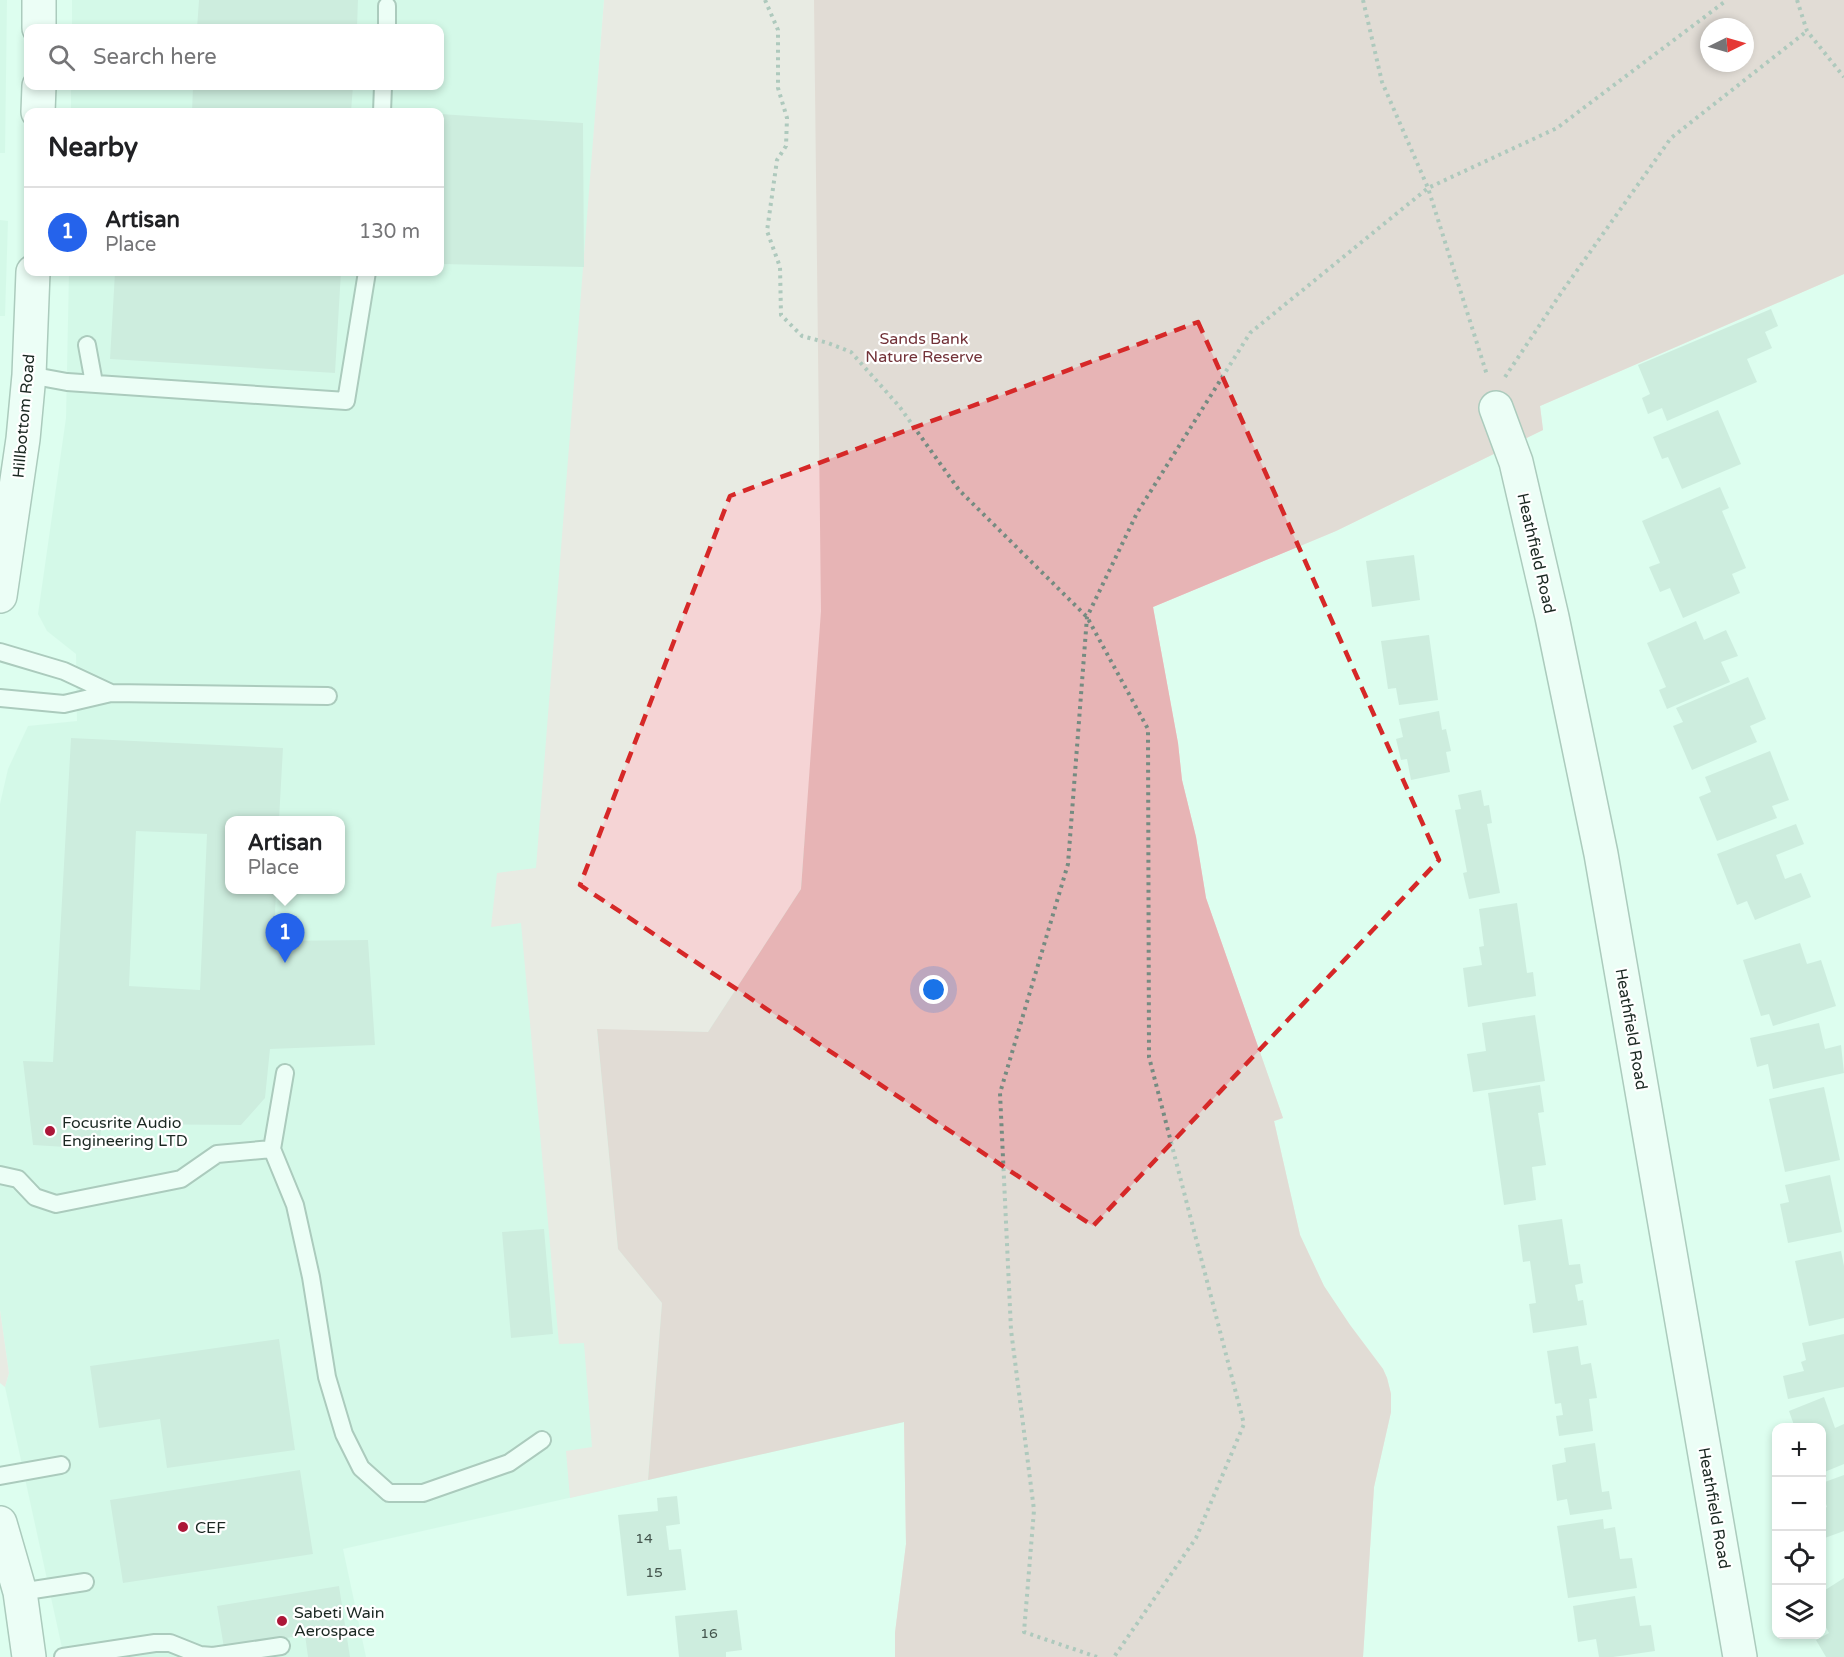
<!DOCTYPE html>
<html lang="en">
<head>
<meta charset="utf-8">
<style>
	:root { --surface:#fff; --page:#f6f6f6; --text:#202124; --muted:#757577; --line:#e0e0e0; --accent:#2563eb }
	body { margin:0; font-family:"Varela Round",sans-serif; background:var(--page); color:var(--text) }
	.controls { position:absolute; right:18px; bottom:18px; display:grid; overflow:hidden; border-radius:12px; box-shadow:0 3px 9px #0003 }
	.controls button { width:54px; height:54px; display:grid; place-items:center; padding:0; border:0; border-bottom:2px solid var(--line); background:var(--surface); color:var(--text); font:30px sans-serif }
	.compass { position:absolute; left:1700px; top:18px; width:54px; height:54px; border-radius:50%; background:var(--surface); box-shadow:0 3px 9px #0003; rotate:85deg }
	.you { position:absolute; left:934px; top:990px; width:21px; height:21px; margin:-15px; border:4px solid #fff; border-radius:50%; background:#1a73e8; box-shadow:0 0 0 9px #1a73e833 }
	.badge { display:grid; place-items:center; width:39px; height:39px; border-radius:50%; background:var(--accent); color:#fff; font-size:20px; font-weight:700 }
	.pin { position:absolute; translate:-50% -50px; filter:drop-shadow(0 2px 3px #0008) }
	.pin::after { content:''; position:absolute; top:32px; width:21px; height:18px; background:inherit; clip-path:polygon(0 0,100% 0,50% 100%) }
	.popup { position:absolute; left:225px; top:816px; width:120px; height:78px; box-sizing:border-box; display:grid; place-content:center; border-radius:12px; background:var(--surface); filter:drop-shadow(0 2px 4px #0005); font-size:20px; white-space:nowrap; color:var(--muted) }
	.popup b { font-size:22px; color:var(--text) }
	.popup::after { content:''; position:absolute; left:50%; top:100%; margin-left:-12px; border:12px solid transparent; border-top-color:var(--surface) }
	.list { margin:0; padding:0; list-style:none }
	h2 { display:flex; justify-content:space-between; align-items:center; height:78px; margin:0; padding:0 24px; font-size:26px }
	h2 small { font-size:20px; font-weight:400; color:var(--muted) }
	.list li { display:grid; grid-template-columns:39px 1fr auto; gap:18px; align-items:center; box-sizing:border-box; height:90px; padding:0 24px; border-top:2px solid var(--line) }
	.list b { display:block; font-size:22px; white-space:nowrap }
	.list p { margin:0; font-size:20px; white-space:nowrap; color:var(--muted) }
	.list em { font-size:20px; font-style:normal; color:var(--muted) }
	.icon { flex:none; width:33px; height:33px; fill:none; stroke:currentColor; stroke-width:2; stroke-linecap:round; stroke-linejoin:round }
	.map { position:relative; flex:none; width:1844px; height:1657px; overflow:hidden }
	.search { position:absolute; background:var(--surface); box-shadow:0 3px 9px #0003; left:24px; top:24px; width:420px; height:66px; display:flex; align-items:center; gap:15px; box-sizing:border-box; padding:0 21px; border-radius:12px; color:var(--muted); font-size:22px }
	.panel { position:absolute; background:var(--surface); box-shadow:0 3px 9px #0003; left:24px; top:108px; width:420px; height:168px; border-radius:12px }
	.map>svg:first-child { display:block }
	.built { fill:#cbf4e1; fill-rule:evenodd }
	.green { fill:#f5d4d5; fill-rule:evenodd }
	.forest { fill:#e7b4b5; fill-rule:evenodd }
	.building { fill:#badacb; fill-rule:evenodd }
	.lines { fill:none; stroke-linecap:round; stroke-linejoin:round }
	.lane-casing { stroke:#708e80; stroke-width:20 }
	.street-casing { stroke:#708e80; stroke-width:36 }
	.secondary-casing { stroke:#708e80; stroke-width:36 }
	.path { stroke:#758b81; stroke-width:4; stroke-dasharray:3 4.5; stroke-linecap:butt }
	.lane { stroke:#fff; stroke-width:16 }
	.street { stroke:#fff; stroke-width:33 }
	.secondary { stroke:#fff; stroke-width:33 }
	.marked { fill:none; stroke:#d62828; stroke-width:4.5; stroke-dasharray:12 8; stroke-linejoin:round }
	.poi-dot { fill:#ac1738; stroke:#fff; stroke-width:2 }
	.labels { text-anchor:middle; stroke-width:4.5; stroke-linejoin:round; paint-order:stroke }
	.number-label { font-size:14px; fill:#43544c }
	.park-label { font-size:16px; fill:#723238; stroke:#fff }
	.street-label { font-size:16px; fill:#1b2822; stroke:#fff }
	.poi-label { font-size:16px; fill:#1b2822; stroke:#fff; text-anchor:start }
</style>
</head>
<body>
<div class="map">
<svg width="1844" height="1657" viewBox="0 0 1844 1657">
	<rect width="100%" height="100%" fill="#ddfeef"/>
	<path class="built" d="M0 0H7L5 153H0Z
		M72 0H604L569 462 825 719 904 1422 343 1549 366 1657H64L5 1387 9 1373 0 1310V804L8 769 28 726 77 721 76 654 47 631 38 614 66 418 69 272H440V112H71V86H440V28H72ZM230 820H340V890H230Z
		M0 220 8 221 5 316H0Z"/>
	<path class="green" d="M604 0H1844V274L1540 406 1543 430 1336 531 1153 607 1178 743 1182 780 1196 837 1206 898 1283 1118 1274 1121 1300 1235 1324 1286 1350 1325 1383 1369 1387 1378 1391 1394V1412L1374 1487 1363 1657H895V1633L906 1544 904 1422 814 719 801 889 708 1032 597 1030 618 1249 662 1303 648 1480 570 1498 566 1451 592 1447 584 1343 559 1344 521 923 491 927 497 873 536 868ZM1709 27H1745V63H1709Z
		M0 1310 9 1373 5 1387 0 1383Z"/>
	<path class="forest" d="M814 0H1844V274L1540 406 1543 430 1336 531 1153 607 1178 743 1182 780 1196 837 1206 898 1283 1118 1274 1121 1300 1235 1324 1286 1350 1325 1383 1369 1387 1378 1391 1394V1412L1374 1487 1363 1657H895V1633L906 1544 904 1422 648 1480 662 1303 618 1249 597 1029 708 1032 801 889 821 611ZM1709 27H1745V63H1709Z"/>
	<path class="building" d="M199 0H358L357 28H197Z
		M193 86H353L351 112H192Z
		M440 114 583 123 584 267 440 264Z
		M115 272H341L335 373 110 359Z
		M1771 309 1778 326 1765 332 1772 348 1747 359 1757 382 1667 421 1662 408 1648 414 1642 398 1650 394 1638 365Z
		M1718 410 1741 464 1682 489 1668 457 1662 459 1653 437Z
		M1720 487 1729 508 1722 511 1746 568 1732 574 1740 593 1683 618 1670 588 1660 592 1649 567 1660 563 1642 521Z
		M1414 555 1420 600 1372 607 1366 561Z
		M1696 621 1704 640 1726 630 1738 656 1721 662 1730 682 1667 709 1659 690 1666 687 1647 643Z
		M1429 635 1438 700 1399 705 1396 688 1388 689 1381 641Z
		M1748 677 1766 719 1750 726 1757 742 1692 770 1673 726 1683 722 1676 708Z
		M1439 711 1442 730 1446 729 1451 751 1446 752 1450 772 1411 780 1407 759 1401 760 1396 739 1403 737 1399 719Z
		M71 738 283 748 279 820H230V890H276L274 941 368 940 375 1045 270 1049 265 1098 241 1125 102 1124 98 1149 33 1145 23 1061 53 1062ZM136 831 207 834 200 990 129 986Z
		M1770 751 1789 800 1772 806 1777 818 1717 841 1699 797 1711 792 1705 777Z
		M1481 790 1484 806 1489 805 1492 823 1487 824 1500 893 1469 899 1463 873 1467 872 1455 810 1461 809 1458 795Z
		M1796 824 1804 844 1776 855 1785 879 1801 873 1811 897 1755 920 1747 901 1737 905 1717 854Z
		M1517 903 1527 973 1533 972 1536 996 1468 1007 1463 968 1482 965 1479 947 1484 946 1479 909Z
		M1800 943 1807 964 1821 960 1836 1006 1773 1026 1769 1014 1761 1016 1743 960Z
		M1535 1015 1545 1081 1473 1092 1467 1054 1486 1051 1482 1023Z
		M1819 1023 1825 1049 1841 1045 1844 1073 1773 1089 1768 1064 1757 1067 1750 1038Z
		M1540 1085 1544 1112 1538 1113 1546 1165 1532 1167 1536 1200 1504 1205 1488 1093Z
		M1824 1087 1840 1160 1785 1172 1769 1099Z
		M1830 1175 1842 1232 1788 1243 1780 1204 1789 1202 1785 1185Z
		M1562 1219 1569 1265 1580 1264 1583 1283 1575 1285 1578 1301 1583 1300 1587 1325 1533 1333 1529 1304 1536 1303 1530 1261 1523 1262 1518 1225Z
		M544 1229 553 1334 511 1338 502 1232Z
		M1841 1251 1844 1266V1318L1809 1326 1795 1261Z
		M1844 1334V1387L1788 1399 1783 1376 1804 1371 1801 1362 1806 1360 1802 1343Z
		M279 1339 295 1450 167 1468 160 1419 99 1428 90 1366Z
		M1578 1346 1581 1365 1591 1363 1597 1398 1589 1399 1593 1431 1559 1436 1556 1416 1563 1415 1561 1403 1555 1404 1547 1351Z
		M1824 1397 1835 1428 1844 1424V1464L1822 1473V1428H1795L1789 1411Z
		M1595 1443 1602 1492 1609 1491 1612 1509 1570 1515 1567 1499 1557 1501 1552 1465 1566 1462 1564 1448Z
		M300 1470 313 1554 123 1583 110 1500Z
		M1844 1475V1531L1822 1539V1509L1827 1507 1822 1492V1483Z
		M677 1496 680 1524 666 1526 669 1550 681 1549 686 1590 627 1596 618 1515 658 1511 657 1498Z
		M1603 1519 1604 1529 1615 1527 1620 1559 1632 1558 1637 1588 1568 1598 1557 1526Z
		M1844 1578V1657H1826L1816 1640 1829 1633 1822 1620V1592Z
		M339 1586 350 1657H308L305 1635 224 1648 217 1606Z
		M1635 1596 1640 1626 1651 1625 1655 1651 1613 1657H1599L1596 1639 1578 1642 1573 1606Z
		M737 1610 742 1650 726 1652V1657H679L675 1616Z"/>
	<g class="lines">
		<g class="lane-casing">
			<path id="lane" d="M387 28V6
				M382 112 383 86
				M87 345 94 383
				M29 375 67 382 346 401 367 272
				M0 652 64 671 111 693
				M0 698 64 704 111 693 328 696
				M272 1149 295 1205 311 1277 327 1377 344 1434 361 1468 389 1493H423L509 1463 542 1440
				M0 1175 18 1179 35 1197 56 1204 181 1179 217 1154 272 1149 285 1073
				M0 1476 61 1465
				M20 1592 85 1582
				M63 1657 155 1643H170L200 1655 213 1656 281 1646"/>
		</g>
		<g class="street-casing">
			<path id="street" d="M39 28V0
				M38 112 39 86
				M1496 408 1516 462 1552 617 1601 854 1740 1657
				M0 596 23 439 29 375 33 272"/>
		</g>
		<g class="secondary-casing">
			<path id="secondary" d="M0 1523 20 1592 29 1657"/>
		</g>
		<path class="path" d="M765 0 778 30V88L787 118 786 146 777 160 767 231 780 267 781 315 802 336 828 343 851 352 899 406 959 490 1087 617 1148 729 1149 1057 1244 1424 1196 1538 1114 1657
			M1363 0 1382 82 1428 188 1487 375
			M1797 0 1807 31 1844 77
			M1505 377 1561 293 1671 138 1807 31
			M1097 1657 1024 1632 1034 1510 1011 1330 1000 1093 1068 864 1087 617 1137 513 1250 333 1428 188 1557 128 1727 0"/>
		<use href="#lane" class="lane"/>
		<use href="#street" class="street"/>
		<use href="#secondary" class="secondary"/>
	</g>
	<path d="M0 0H1844V1657H0ZM1198 322 1439 860 1093 1226 580 885 730 496Z" fill="#ddfeef" fill-opacity=".55" fill-rule="evenodd"/>
	<path class="marked" d="M1198 322 1439 860 1093 1226 580 885 730 496Z"/>
	<g class="poi-dot">
		<circle cx="50" cy="1131" r="6"/>
		<circle cx="183" cy="1527" r="6"/>
		<circle cx="282" cy="1621" r="6"/>
	</g>
	<g class="labels">
		<g class="number-label">
			<text x="644" y="1543">14</text>
			<text x="654" y="1577">15</text>
			<text x="709" y="1638">16</text>
		</g>
		<g class="park-label">
			<text x="924" y="344">Sands Bank<tspan x="924" dy="18">Nature Reserve</tspan></text>
		</g>
		<g class="street-label">
			<text transform="translate(23 416) rotate(-85)" y="6">Hillbottom Road</text>
			<text transform="translate(1537 553) rotate(77)" y="6">Heathfield Road</text>
			<text transform="translate(1632 1029) rotate(80)" y="6">Heathfield Road</text>
			<text transform="translate(1715 1508) rotate(80)" y="6">Heathfield Road</text>
		</g>
		<g class="poi-label">
			<text x="62" y="1128">Focusrite Audio<tspan x="62" dy="18">Engineering LTD</tspan></text>
			<text x="195" y="1533">CEF</text>
			<text x="294" y="1618">Sabeti Wain<tspan x="294" dy="18">Aerospace</tspan></text>
		</g>
	</g>
</svg>
<div class="controls">
<button>+</button>
<button>−</button>
<button><svg class="icon" aria-label="locate" viewBox="0 0 24 24"><circle cx="12" cy="12" r="6"/><path d="M12 2v4M12 18v4M2 12h4M18 12h4"/></svg></button>
<button><svg class="icon" aria-label="layers" viewBox="0 0 24 24"><path d="M12 4l9 5-9 5-9-5zM3 14l9 5 9-5"/></svg></button>
</div>
<svg class="compass" viewBox="-18 -18 36 36"><path d="M0-13l5 13h-10z" fill="#e53935"/><path d="M0 13l5-13h-10z" fill="#757577"/></svg>
<div class="you"></div>
<div class="pin badge" style="left:285px;top:963px">1</div>
<div class="popup"><b>Artisan</b>Place</div>
<div class="search"><svg class="icon" aria-label="search" viewBox="0 0 24 24"><circle cx="10" cy="10" r="6"/><path d="M15 15l6 6"/></svg>Search here</div>
<section class="panel">
<h2>Nearby<small></small></h2>
<ul class="list">
<li><span class="badge">1</span><div><b>Artisan</b><p>Place</p></div><em>130 m</em></li>
</ul>
</section>
</div>
</body>
</html>
